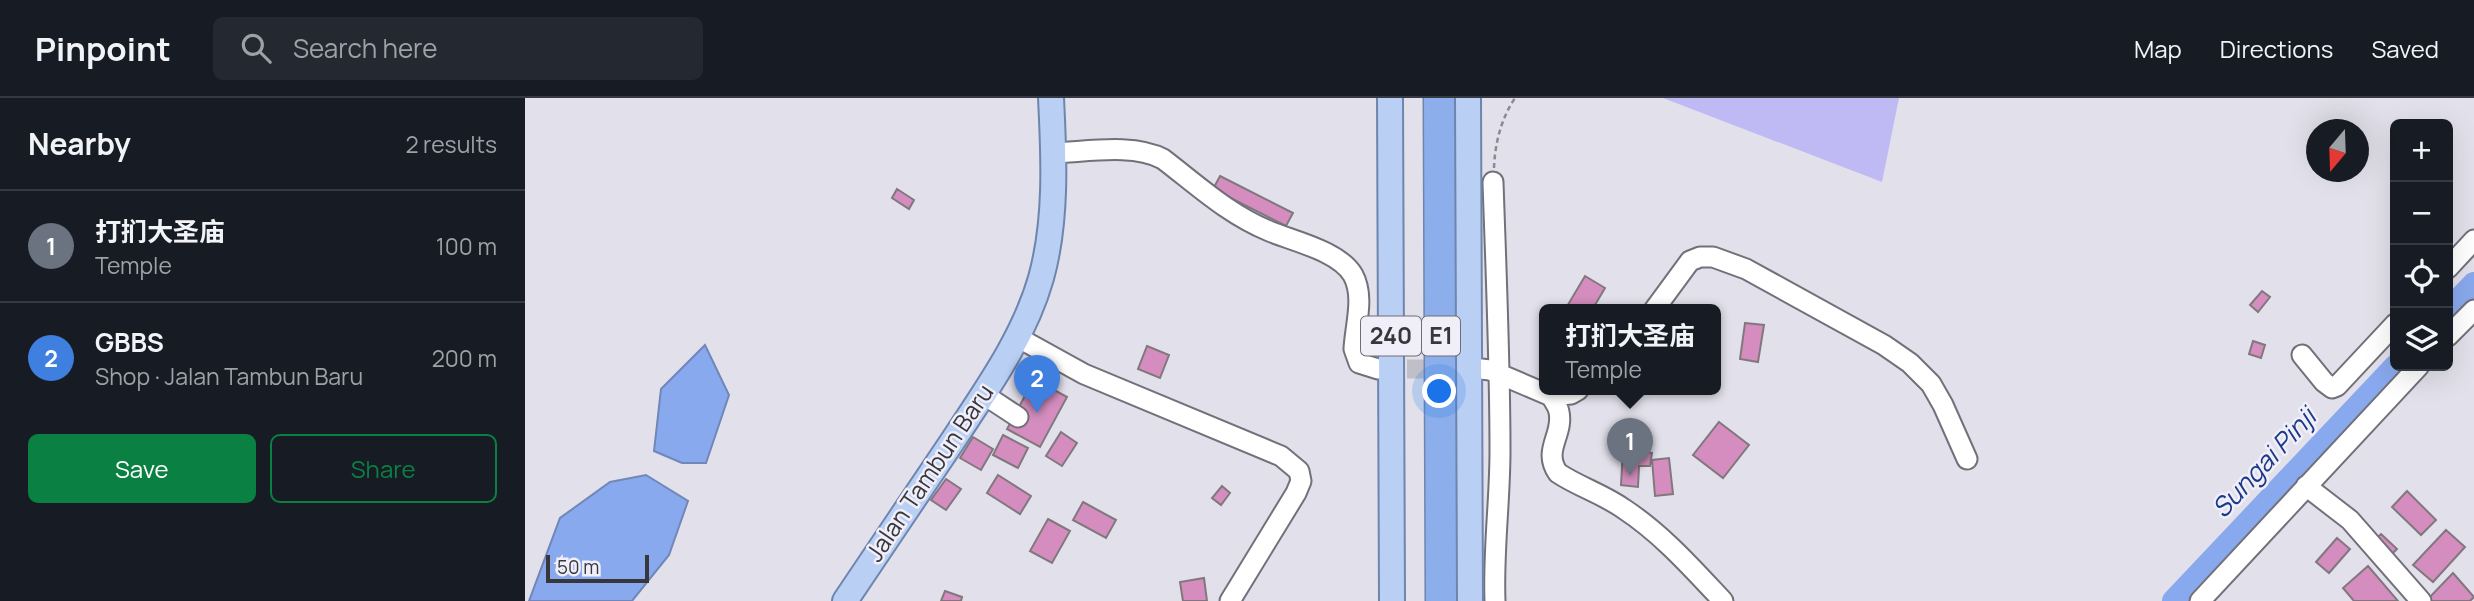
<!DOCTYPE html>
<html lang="en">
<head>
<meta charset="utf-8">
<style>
	:root { --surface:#171b24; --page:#242831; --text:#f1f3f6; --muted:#9ea1a6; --line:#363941; --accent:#0b8043 }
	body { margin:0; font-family:Manrope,"Noto Sans SC",sans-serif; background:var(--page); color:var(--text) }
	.controls { position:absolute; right:21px; top:21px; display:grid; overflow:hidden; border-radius:10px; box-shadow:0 7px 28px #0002 }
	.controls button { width:63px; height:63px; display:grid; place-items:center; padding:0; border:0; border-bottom:2px solid var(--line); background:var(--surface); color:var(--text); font:35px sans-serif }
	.compass { position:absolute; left:1781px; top:21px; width:63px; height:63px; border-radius:50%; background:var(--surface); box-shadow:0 7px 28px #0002; rotate:199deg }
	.scale { position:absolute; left:21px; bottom:18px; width:103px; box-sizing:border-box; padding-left:7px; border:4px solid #37373b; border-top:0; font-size:19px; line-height:24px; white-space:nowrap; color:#37373b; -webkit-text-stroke:5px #efeef9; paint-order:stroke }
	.you { position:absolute; left:915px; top:294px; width:24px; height:24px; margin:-18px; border:5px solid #fff; border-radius:50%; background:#1a73e8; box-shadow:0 0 0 10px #1a73e833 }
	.badge { display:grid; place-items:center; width:46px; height:46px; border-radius:50%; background:var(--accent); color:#fff; font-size:23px; font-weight:700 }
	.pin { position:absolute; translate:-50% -58px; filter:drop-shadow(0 2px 4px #0008) }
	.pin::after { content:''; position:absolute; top:37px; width:24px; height:21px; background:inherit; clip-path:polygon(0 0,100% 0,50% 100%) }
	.popup { position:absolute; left:1014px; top:206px; width:182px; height:91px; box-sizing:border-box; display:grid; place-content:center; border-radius:10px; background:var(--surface); filter:drop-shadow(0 2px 5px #0005); font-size:23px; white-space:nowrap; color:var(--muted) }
	.popup b { font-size:26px; color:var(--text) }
	.popup::after { content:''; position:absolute; left:50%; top:100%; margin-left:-14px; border:14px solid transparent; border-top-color:var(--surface) }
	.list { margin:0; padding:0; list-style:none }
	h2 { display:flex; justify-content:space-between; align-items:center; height:91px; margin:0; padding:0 28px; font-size:30px }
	h2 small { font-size:23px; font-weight:400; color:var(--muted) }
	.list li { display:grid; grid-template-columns:46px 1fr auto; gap:21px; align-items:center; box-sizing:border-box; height:112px; padding:0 28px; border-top:2px solid var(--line) }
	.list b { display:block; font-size:26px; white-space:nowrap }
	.list p { margin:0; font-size:23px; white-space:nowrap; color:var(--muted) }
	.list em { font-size:23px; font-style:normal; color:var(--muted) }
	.actions { display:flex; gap:14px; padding:21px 28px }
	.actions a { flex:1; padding:16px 0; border:2px solid var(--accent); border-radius:10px; text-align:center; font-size:24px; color:var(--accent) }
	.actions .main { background:var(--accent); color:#fff }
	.icon { flex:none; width:38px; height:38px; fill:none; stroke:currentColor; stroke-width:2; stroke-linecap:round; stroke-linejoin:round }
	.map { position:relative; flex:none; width:1949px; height:503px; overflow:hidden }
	header { display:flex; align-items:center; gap:42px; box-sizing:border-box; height:98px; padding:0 35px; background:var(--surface); border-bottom:2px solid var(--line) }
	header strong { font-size:33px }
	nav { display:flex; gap:38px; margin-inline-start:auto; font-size:24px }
	.search { width:490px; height:63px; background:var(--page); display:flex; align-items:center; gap:18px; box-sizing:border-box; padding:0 24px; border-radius:10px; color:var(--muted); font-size:26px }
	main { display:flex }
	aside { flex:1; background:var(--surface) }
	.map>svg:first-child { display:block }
	.green { fill:#bfbaf4 }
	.water { fill:#89a9ee; stroke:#7087b8; stroke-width:2 }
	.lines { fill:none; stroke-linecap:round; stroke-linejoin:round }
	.river { stroke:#89a9ee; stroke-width:24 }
	.building { fill:#d48dbe; stroke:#81787e; stroke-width:2 }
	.minor-tunnel { stroke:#c0bfc8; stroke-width:19; stroke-dasharray:19 10; stroke-linecap:butt }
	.minor-casing { stroke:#72717a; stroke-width:23 }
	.major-casing { stroke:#6e85ae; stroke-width:28 }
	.highway-casing { stroke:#6e85ae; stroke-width:33 }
	.path { stroke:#8b8a91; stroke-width:2.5; stroke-dasharray:5 3.5; stroke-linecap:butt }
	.minor { stroke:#fff; stroke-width:19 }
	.major { stroke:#bacff4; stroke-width:24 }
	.highway { stroke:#8cafec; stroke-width:30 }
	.labels { text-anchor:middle; stroke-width:5; stroke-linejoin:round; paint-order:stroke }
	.shield { fill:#efeef9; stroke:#6e6e74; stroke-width:2 }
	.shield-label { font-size:23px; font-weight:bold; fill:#37373b }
	.street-label { font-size:24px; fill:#37373b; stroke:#efeef9 }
	.water-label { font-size:26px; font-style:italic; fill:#1b3988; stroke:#efeef9 }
</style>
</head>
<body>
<header>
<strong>Pinpoint</strong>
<div class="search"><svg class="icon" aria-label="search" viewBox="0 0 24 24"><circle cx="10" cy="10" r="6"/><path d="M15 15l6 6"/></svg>Search here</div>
<nav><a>Map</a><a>Directions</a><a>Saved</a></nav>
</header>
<main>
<aside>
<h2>Nearby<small>2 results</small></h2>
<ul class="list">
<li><span class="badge" style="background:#6b7280">1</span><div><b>打扪大圣庙</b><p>Temple</p></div><em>100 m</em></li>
<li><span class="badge" style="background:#3f7fe0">2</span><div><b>GBBS</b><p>Shop · Jalan Tambun Baru</p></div><em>200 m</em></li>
</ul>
<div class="actions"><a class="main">Save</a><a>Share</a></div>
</aside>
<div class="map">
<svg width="1949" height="503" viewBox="0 0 1949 503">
	<rect width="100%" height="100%" fill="#e2e1eb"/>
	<path class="green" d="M1138 0H1374L1357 84Z"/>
	<path class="water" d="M180 247 204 297 181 365H157L129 353 136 291Z
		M121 377 163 403 144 457 107 503H4L35 420 85 384Z"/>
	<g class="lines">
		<path class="river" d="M1923 213 1949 186
			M1649 503 1871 268"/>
	</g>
	<path class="building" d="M695 78 768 115 761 128 688 91Z
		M372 91 389 102 384 111 367 100Z
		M1060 178 1080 190 1067 212H1043L1041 210Z
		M1737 193 1745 199 1733 214 1725 207Z
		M1220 225 1239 227 1233 264 1215 261Z
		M1728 243 1740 247 1736 260 1724 256Z
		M622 248 644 257 635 280 613 271Z
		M509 281 542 299 515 349 482 331Z
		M1194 324 1224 347 1198 380 1168 357Z
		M536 334 552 345 537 368 521 358Z
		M478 337 503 350 493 370 468 357Z
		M448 339 468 351 456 372 435 360Z
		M1098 352 1127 355 1125 368H1114L1113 389 1096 387Z
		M1144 360 1148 396 1130 398 1127 362Z
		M473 377 506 398 495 416 462 395Z
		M421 381 436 391 421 412 406 402Z
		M697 388 705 395 696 407 687 400Z
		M1882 393 1911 422 1896 437 1867 409Z
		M558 404 591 422 581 440 548 422Z
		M523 421 545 433 527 465 505 453Z
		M1921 432 1940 449 1908 484 1888 467Z
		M1856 436 1872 451 1862 461 1846 445Z
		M1812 440 1825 451 1804 475 1791 464Z
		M1843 468 1873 503H1829L1818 490Z
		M1928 475 1949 499 1945 503H1901Z
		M679 480 682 503H658L655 484Z
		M420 493 437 499 436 503H416Z"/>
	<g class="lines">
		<path class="minor-tunnel" d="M853 271H956"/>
		<g class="minor-casing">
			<path id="minor" d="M528 55C561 54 608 45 638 61 672 87 703 116 744 133 768 143 814 153 828 177 840 199 830 228 829 251L834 265 853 271
				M968 84C971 173 975 263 975 353 975 403 968 453 970 503
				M1923 170 1949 142
				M1129 212 1165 163 1175 159H1188L1221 171 1359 247 1385 265 1406 286 1418 307 1442 361
				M1923 238 1949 212
				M492 239 559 276 756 358 774 373 776 383 771 395 705 503
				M1777 257 1799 284 1807 290 1812 288 1870 226
				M956 271 965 272 1026 298
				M1053 292 1046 296 1026 298C1029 303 1033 308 1034 314 1039 337 1017 352 1033 375 1054 389 1078 396 1099 411 1137 436 1167 470 1198 503
				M458 296 493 319
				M1781 388 1825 422 1896 503
				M1675 503 1894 268"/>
		</g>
		<g class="major-casing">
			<path id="major" d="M865 0 867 503
				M943 0 945 503
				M320 503C356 450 391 397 427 344 461 292 499 240 516 180 532 123 529 59 526 0"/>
		</g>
		<g class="highway-casing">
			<path id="highway" d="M914 0 916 503"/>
		</g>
		<path class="path" d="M969 70C970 45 976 21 990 0"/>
		<use href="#minor" class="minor"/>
		<use href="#major" class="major"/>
		<use href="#highway" class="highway"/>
	</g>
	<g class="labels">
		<g class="shield">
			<rect x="836" y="218.5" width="60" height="39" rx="5"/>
			<rect x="897" y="218.5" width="38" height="39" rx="5"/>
		</g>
		<g class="shield-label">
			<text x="866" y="246">240</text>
			<text x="916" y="246">E1</text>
		</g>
		<g class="street-label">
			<text transform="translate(405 375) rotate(-56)" y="8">Jalan Tambun Baru</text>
		</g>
		<g class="water-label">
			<text transform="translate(1739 365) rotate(-47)" y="9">Sungai Pinji</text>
		</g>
	</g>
</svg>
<div class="controls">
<button>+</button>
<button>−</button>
<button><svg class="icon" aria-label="locate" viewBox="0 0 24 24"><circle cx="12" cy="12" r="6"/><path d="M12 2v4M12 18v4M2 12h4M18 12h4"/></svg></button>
<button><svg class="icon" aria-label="layers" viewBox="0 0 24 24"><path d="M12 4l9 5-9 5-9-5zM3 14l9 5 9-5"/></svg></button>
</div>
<svg class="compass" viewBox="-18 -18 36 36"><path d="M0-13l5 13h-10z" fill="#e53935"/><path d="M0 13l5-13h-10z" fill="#9ea1a6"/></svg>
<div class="scale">50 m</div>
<div class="you"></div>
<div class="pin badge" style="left:1105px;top:378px;background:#6b7280">1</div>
<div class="popup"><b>打扪大圣庙</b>Temple</div>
<div class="pin badge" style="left:512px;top:315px;background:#3f7fe0">2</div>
</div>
</main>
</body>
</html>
